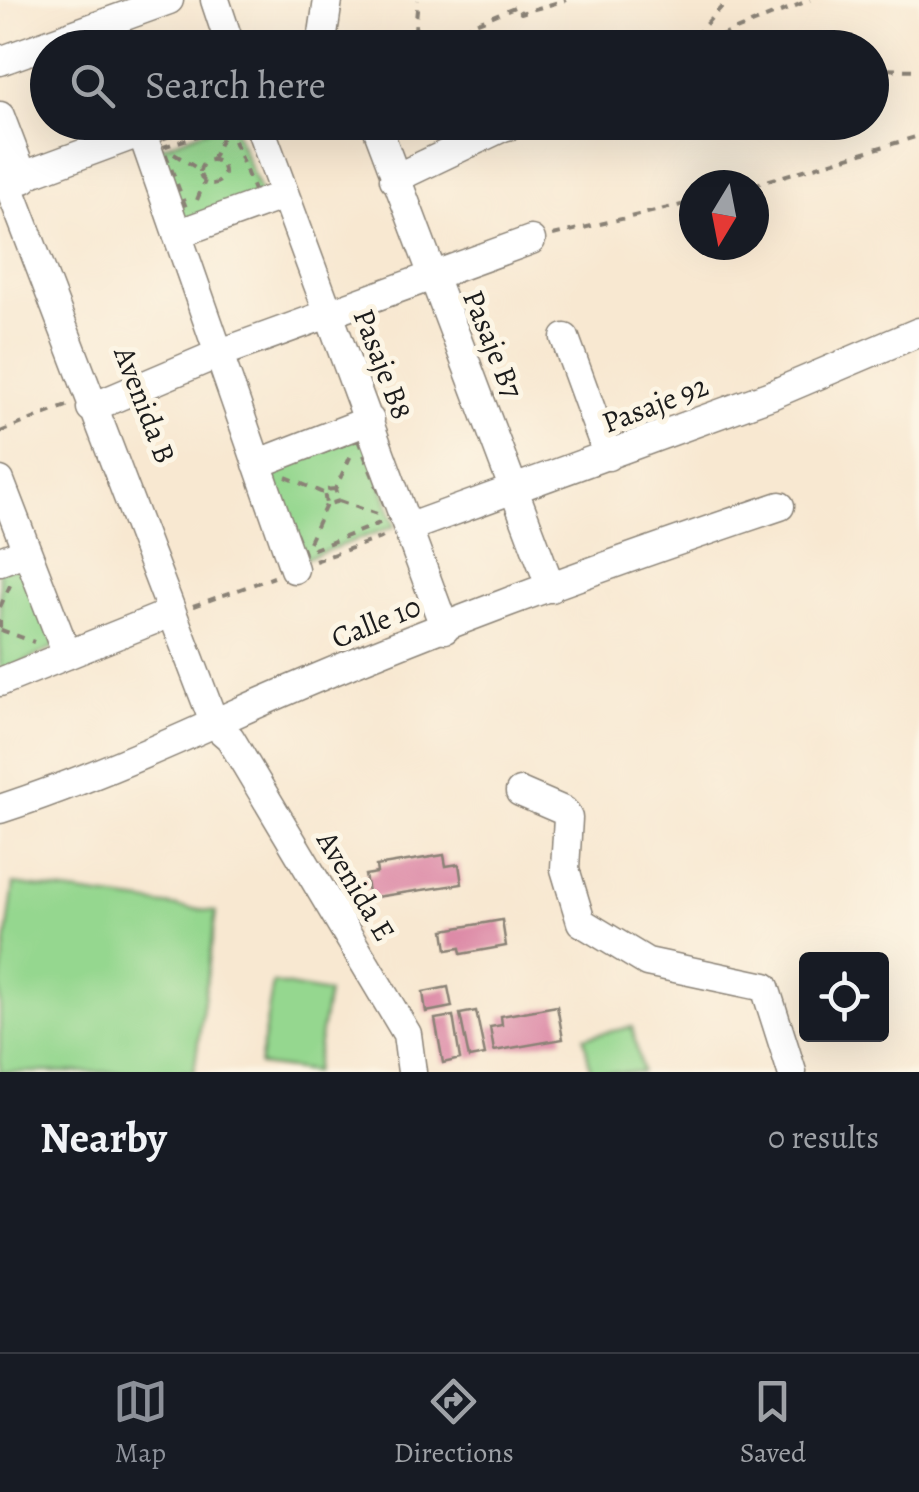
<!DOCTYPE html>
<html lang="en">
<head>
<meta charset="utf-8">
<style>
	:root { --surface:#171b24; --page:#20242c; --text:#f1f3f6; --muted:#9ea1a6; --line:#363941; --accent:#8c9099 }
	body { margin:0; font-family:Alegreya,serif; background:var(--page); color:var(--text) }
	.controls { position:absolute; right:30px; bottom:30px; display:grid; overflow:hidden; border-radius:10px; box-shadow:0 10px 40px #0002 }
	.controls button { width:90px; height:90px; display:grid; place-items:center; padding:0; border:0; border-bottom:2px solid var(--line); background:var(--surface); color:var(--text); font:50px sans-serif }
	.compass { position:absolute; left:679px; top:170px; width:90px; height:90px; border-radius:50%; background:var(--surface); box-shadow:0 10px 40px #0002; rotate:190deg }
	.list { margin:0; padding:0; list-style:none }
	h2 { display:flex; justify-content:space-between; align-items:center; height:130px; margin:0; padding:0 40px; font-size:42px }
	h2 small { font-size:32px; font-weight:400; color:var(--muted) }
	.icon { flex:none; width:55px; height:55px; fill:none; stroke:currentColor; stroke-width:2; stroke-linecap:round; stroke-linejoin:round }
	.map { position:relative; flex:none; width:919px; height:1072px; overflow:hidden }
	.search { position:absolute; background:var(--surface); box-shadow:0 10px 40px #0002; left:30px; right:30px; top:30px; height:110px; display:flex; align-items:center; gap:25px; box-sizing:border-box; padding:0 35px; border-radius:55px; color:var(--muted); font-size:38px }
	.sheet { height:280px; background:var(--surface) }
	nav { display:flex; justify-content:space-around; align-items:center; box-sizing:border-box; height:140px; border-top:2px solid var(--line); background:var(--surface); font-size:28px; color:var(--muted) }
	nav a { display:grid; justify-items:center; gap:5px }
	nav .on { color:var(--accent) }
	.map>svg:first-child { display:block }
	.green { fill:#95d78f; stroke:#587a56; stroke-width:2.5 }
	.building { fill:#dd8ba7 }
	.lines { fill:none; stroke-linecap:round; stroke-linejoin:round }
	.minor-casing { stroke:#8a8276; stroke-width:31 }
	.path { stroke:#8a8276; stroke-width:4; stroke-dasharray:8 8; stroke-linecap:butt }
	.minor { stroke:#fff; stroke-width:28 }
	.labels { text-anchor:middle; stroke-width:10; stroke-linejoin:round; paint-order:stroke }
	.street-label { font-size:30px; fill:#1c1c1c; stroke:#fcf5e5 }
</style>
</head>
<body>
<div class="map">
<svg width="919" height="1072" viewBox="0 0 919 1072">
	<rect width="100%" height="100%" fill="#fcf5e5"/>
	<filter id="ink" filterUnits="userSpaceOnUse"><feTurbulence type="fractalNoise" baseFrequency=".01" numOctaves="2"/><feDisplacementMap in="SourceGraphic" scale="20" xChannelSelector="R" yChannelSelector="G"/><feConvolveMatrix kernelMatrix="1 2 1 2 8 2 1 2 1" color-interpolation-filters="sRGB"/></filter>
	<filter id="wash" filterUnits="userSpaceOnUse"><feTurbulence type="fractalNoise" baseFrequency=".0048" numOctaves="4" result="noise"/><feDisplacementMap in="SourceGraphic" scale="40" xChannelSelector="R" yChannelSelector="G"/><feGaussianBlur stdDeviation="2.25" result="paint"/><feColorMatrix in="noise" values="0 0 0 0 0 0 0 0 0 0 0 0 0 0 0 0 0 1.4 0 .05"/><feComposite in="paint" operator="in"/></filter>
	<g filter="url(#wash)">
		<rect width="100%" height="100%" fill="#f8e8d1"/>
		<path class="green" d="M223 123H232L263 199 184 221 159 148Z
			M365 434 395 526 304 559 267 464Z
			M0 568H25L56 646 0 674Z
			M14 884 216 912 194 1072H0V988Z
			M273 983 328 993 314 1072 259 1065Z
			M632 1027 642 1072H591L584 1037Z"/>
		<g id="blocks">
			<path class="building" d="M444 855 446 866 459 864 462 884 369 898 365 875 377 873 376 866Z
				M502 920 506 946 461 954 460 948 447 950 444 930Z
				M448 987 452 1007 426 1012 423 992Z
				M557 1006 563 1039 494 1051 490 1027 502 1025 501 1016Z
				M476 1011 485 1055 469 1058 460 1014Z
				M453 1016 460 1059 443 1063 435 1019Z"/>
		</g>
	</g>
	<g filter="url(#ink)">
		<use href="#blocks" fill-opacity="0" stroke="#8a8276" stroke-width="2.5"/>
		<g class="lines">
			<g class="minor-casing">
				<path id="minor" d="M215 0 231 48
					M321 48 328 0
					M0 61 169 0
					M0 116 24 179
					M258 122 445 629
					M375 122 551 588
					M142 133 294 569
					M0 162 215 725 230 738 407 1034 412 1072
					M23 176 169 122
					M394 179 503 127 523 122
					M177 234 284 195
					M565 338 608 456
					M91 408 218 354 531 240
					M257 464 370 420
					M0 481 67 655
					M410 527 771 395 919 332
					M0 561 27 551
					M0 682 171 613
					M520 792 564 811 568 818 565 869 581 922 647 962 765 987 792 1072
					M0 809C80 783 156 750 232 715 410 635 596 568 780 506"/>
			</g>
			<path class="path" d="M413 48 418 0
				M438 48 451 33 517 6 521 13 566 0
				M684 48 728 0
				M691 48 810 0
				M872 69 919 70
				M228 126 257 198 190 218 163 147Z
				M174 154 200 170
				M212 160 226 128
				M200 172a12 12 0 1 1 24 0a12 12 0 1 1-24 0Z
				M753 185 919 136
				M197 200 205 181
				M553 235 694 202
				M0 432 69 405
				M358 440 390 519 304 553 272 471Z
				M286 477 323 493
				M335 489 324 490 326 505 339 501 335 489 353 451
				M339 501 377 514
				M309 542 326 505
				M315 561 386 536
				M193 606 274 577
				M0 607 13 579
				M0 620V632
				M1 630 34 642"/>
			<use href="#minor" class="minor"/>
		</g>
	</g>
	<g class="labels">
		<g class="street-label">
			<text transform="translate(493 344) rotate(68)" y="10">Pasaje B7</text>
			<text transform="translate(383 364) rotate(69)" y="10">Pasaje B8</text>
			<text transform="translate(655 404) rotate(-21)" y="10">Pasaje 92</text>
			<text transform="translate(145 405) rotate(69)" y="10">Avenida B</text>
			<text transform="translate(376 622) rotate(-22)" y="10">Calle 10</text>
			<text transform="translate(356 886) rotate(59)" y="10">Avenida E</text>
		</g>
	</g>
</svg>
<div class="controls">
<button><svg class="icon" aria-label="locate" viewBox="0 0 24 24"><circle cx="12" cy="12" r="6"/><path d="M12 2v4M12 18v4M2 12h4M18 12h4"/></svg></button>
</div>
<svg class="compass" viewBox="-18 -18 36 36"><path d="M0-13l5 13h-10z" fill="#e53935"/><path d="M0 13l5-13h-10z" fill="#9ea1a6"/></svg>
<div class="search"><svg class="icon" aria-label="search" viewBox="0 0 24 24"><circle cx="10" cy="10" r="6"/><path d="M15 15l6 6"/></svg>Search here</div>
</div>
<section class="sheet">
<h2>Nearby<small>0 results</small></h2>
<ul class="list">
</ul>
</section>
<nav>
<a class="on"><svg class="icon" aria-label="map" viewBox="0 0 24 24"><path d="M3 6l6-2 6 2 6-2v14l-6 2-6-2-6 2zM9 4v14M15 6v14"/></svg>Map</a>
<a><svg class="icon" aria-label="directions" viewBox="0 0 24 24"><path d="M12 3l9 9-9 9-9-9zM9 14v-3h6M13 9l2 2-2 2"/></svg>Directions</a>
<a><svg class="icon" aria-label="saved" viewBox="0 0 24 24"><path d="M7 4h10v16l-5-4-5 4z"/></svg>Saved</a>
</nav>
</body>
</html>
